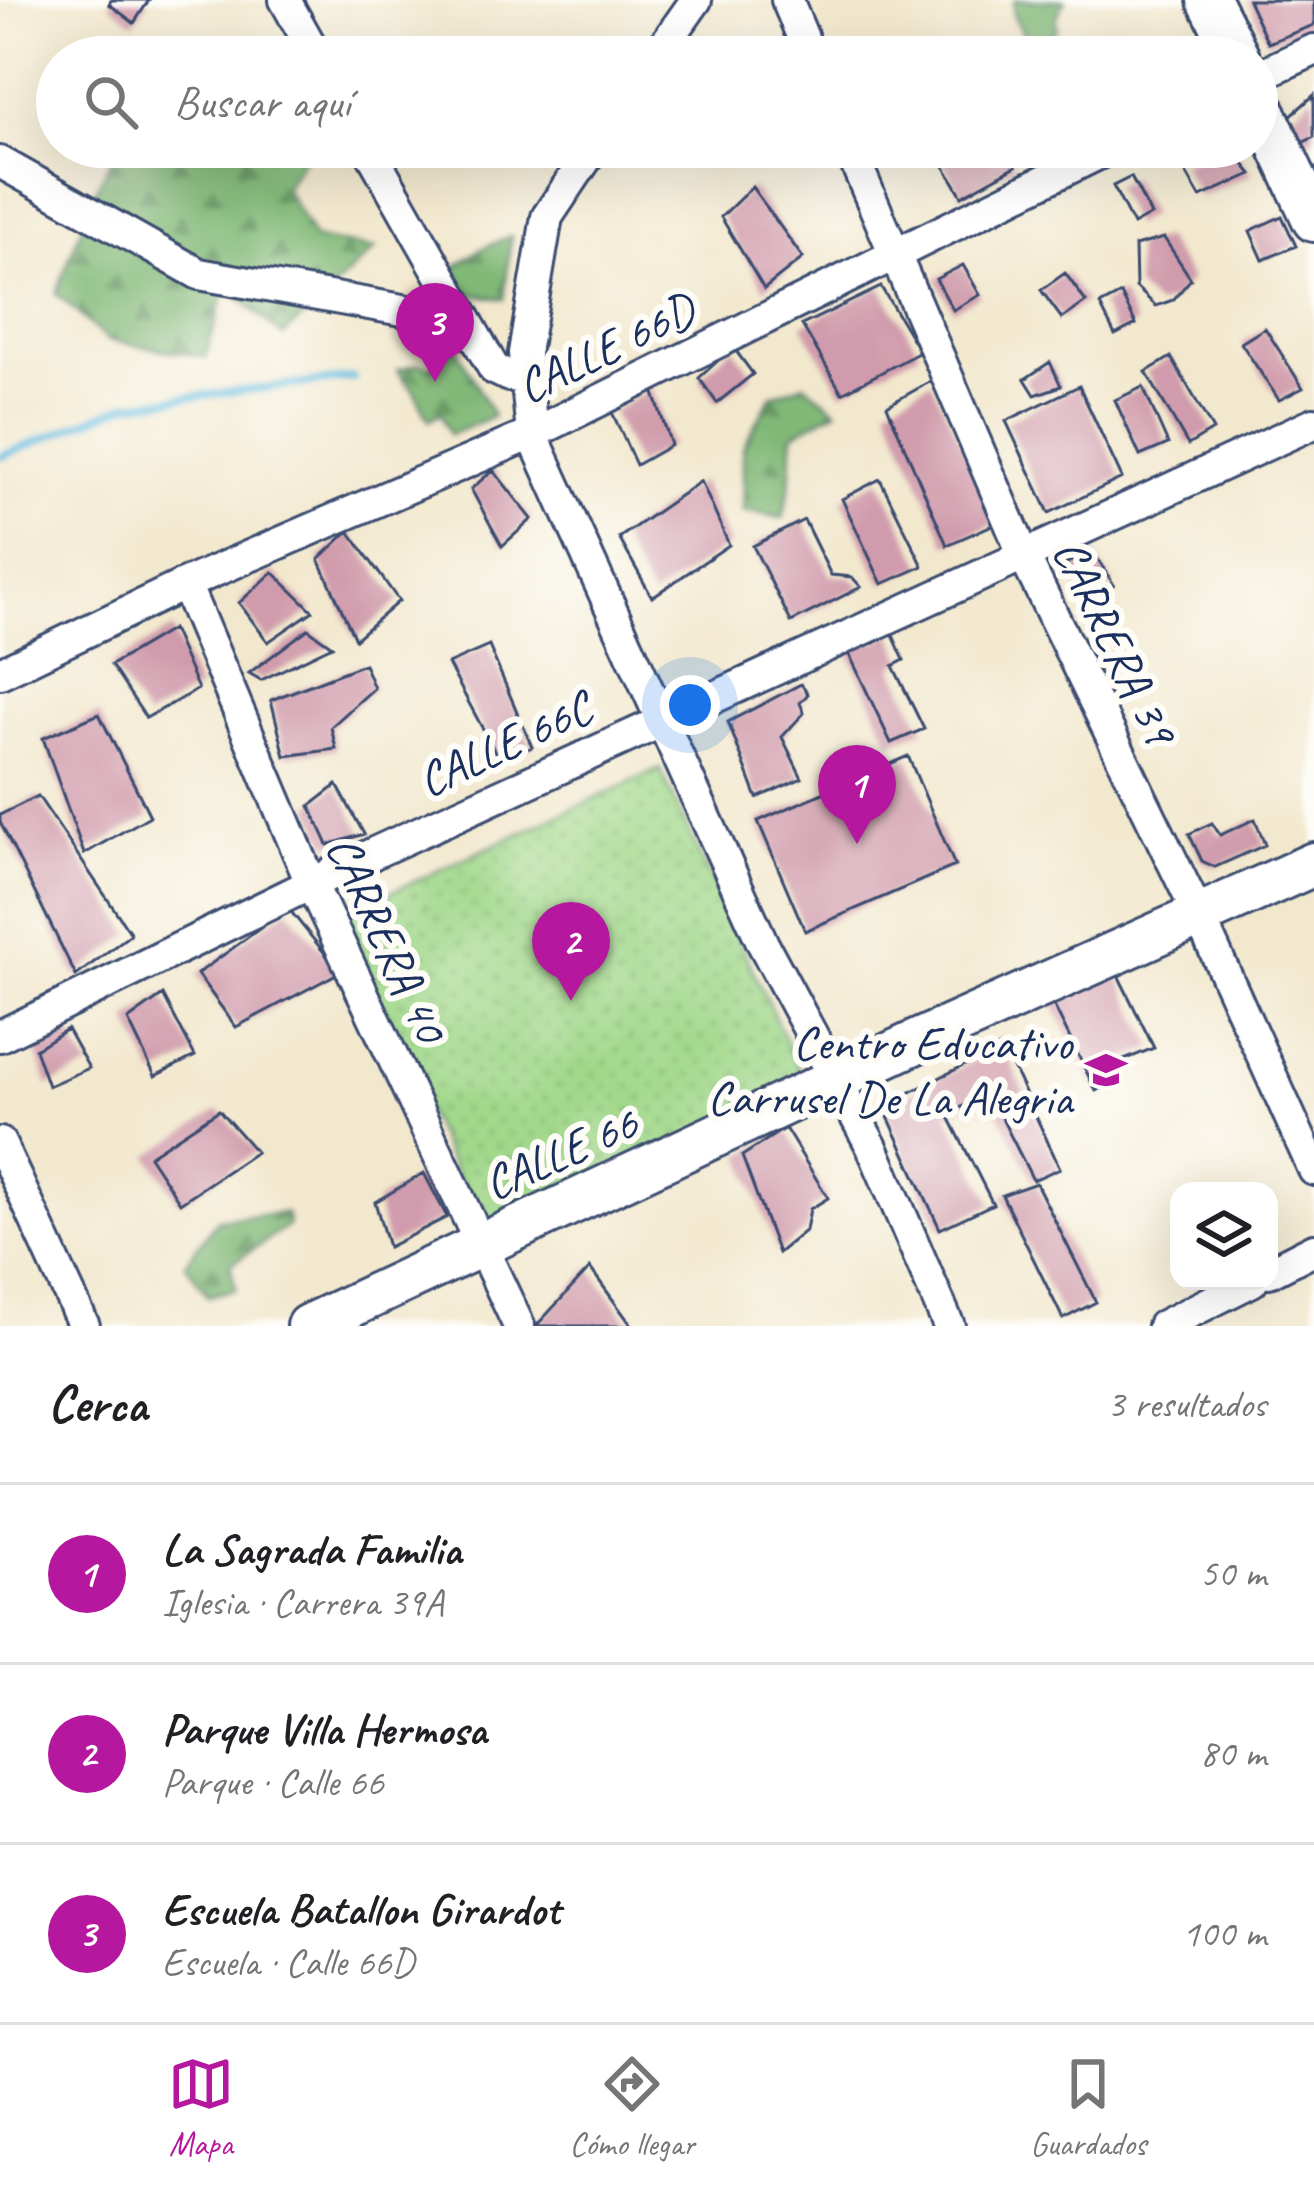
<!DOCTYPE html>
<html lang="es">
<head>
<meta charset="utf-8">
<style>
	:root { --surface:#fff; --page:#f2f2f2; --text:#202124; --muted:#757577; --line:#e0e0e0; --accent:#b5179e }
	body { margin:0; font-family:Caveat,sans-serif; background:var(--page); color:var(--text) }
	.controls { position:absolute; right:36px; bottom:36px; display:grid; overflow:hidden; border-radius:24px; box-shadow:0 12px 48px #0002 }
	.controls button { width:108px; height:108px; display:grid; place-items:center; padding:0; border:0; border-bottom:3px solid var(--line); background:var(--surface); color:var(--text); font:60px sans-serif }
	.you { position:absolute; left:690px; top:705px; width:42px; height:42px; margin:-30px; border:9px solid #fff; border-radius:50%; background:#1a73e8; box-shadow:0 0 0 18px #1a73e833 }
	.badge { display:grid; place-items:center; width:78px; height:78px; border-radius:50%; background:var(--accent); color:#fff; font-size:39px; font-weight:700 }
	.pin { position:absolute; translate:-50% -99px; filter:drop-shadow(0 3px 6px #0008) }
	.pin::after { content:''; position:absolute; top:63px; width:42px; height:36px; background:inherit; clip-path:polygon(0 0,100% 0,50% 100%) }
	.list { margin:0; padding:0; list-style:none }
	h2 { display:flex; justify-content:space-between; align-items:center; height:156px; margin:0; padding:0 48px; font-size:51px }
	h2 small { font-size:39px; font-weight:400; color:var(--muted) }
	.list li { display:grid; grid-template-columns:78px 1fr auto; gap:36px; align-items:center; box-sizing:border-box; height:180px; padding:0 48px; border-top:3px solid var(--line) }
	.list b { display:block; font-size:45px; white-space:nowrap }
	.list p { margin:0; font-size:39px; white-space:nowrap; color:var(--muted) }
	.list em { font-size:39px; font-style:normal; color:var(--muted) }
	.icon { flex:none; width:66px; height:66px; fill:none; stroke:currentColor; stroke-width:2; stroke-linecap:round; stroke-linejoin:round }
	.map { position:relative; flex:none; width:1314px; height:1326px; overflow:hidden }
	.search { position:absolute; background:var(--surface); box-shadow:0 12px 48px #0002; left:36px; right:36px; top:36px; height:132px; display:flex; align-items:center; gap:30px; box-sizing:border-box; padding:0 42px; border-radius:66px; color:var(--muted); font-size:45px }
	.sheet { height:696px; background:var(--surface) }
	nav { display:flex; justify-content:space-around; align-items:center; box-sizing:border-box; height:168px; border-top:3px solid var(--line); background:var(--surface); font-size:33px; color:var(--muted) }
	nav a { display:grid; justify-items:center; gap:6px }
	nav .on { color:var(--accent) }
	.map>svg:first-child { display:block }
	.forest { fill:url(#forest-firs); stroke:#4e746a; stroke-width:3 }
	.park { fill:url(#park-dots); stroke:#5e8474; stroke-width:3 }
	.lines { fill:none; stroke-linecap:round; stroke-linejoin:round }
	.stream { stroke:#61bbdf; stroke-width:8 }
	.building { fill:#d09bac }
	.street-casing { stroke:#3b4b6f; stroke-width:36 }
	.secondary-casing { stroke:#3b4b6f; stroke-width:48 }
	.street { stroke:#fff; stroke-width:30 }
	.secondary { stroke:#fff; stroke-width:42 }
	.labels { text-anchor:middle; stroke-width:12; stroke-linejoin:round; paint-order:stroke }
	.street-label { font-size:48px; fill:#1b2f5e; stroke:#fdfcf7 }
	.poi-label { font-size:48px; fill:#1b2f5e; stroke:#fdfcf7; text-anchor:end }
</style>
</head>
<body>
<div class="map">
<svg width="1314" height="1326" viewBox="0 0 1314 1326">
	<defs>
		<pattern id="forest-firs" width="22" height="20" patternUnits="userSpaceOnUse" patternTransform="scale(3)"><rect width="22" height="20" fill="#80b876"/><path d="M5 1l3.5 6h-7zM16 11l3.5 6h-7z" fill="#689664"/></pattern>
		<pattern id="park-dots" width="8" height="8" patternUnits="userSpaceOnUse" patternTransform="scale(3)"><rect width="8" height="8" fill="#a1d88a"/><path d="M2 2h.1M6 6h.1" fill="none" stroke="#8aba7a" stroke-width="1.8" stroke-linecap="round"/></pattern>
	</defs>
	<rect width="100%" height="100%" fill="#fdfcf7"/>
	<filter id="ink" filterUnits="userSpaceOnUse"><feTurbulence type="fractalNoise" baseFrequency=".00833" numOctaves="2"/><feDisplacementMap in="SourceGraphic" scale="24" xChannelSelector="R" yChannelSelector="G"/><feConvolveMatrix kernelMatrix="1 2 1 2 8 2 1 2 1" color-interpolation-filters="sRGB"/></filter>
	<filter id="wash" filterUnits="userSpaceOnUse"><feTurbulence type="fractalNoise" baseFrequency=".004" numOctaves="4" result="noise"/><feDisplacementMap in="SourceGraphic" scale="48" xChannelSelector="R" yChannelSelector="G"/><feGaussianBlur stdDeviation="2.7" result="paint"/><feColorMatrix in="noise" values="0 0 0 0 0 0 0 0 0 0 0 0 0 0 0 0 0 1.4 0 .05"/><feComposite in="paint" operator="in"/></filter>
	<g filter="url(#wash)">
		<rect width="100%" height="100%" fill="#f2e8ce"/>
		<path class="forest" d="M1014 0H1065L1056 18 1057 30 1029 45 1014 16Z
			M118 147H305L306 155 285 188 314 239 375 249 283 336 226 286 206 357 107 340 56 293 98 185Z
			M511 236 504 299 471 294 452 269 479 250Z
			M455 345 493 416 450 435 441 413 429 420 414 391 397 370 420 363 431 368 443 350Z
			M805 384 837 410 793 434 790 487 783 518 743 511V447L772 395Z
			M286 1213 289 1225 230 1265 236 1289 208 1296 185 1263 218 1219Z"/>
		<path class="park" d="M660 769 806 1085 481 1228 335 918Z"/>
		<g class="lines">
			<path class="stream" d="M0 457 128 404 353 378"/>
		</g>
		<g id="blocks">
			<path class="building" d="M111 0H149L134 23 109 4Z
				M1248 0H1314V25L1268 43Z
				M1314 95V137L1300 144 1289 117Z
				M933 147H1003L1016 166 962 196Z
				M1218 147H1230L1252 174 1200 197 1181 164Z
				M1131 177 1151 215 1133 225 1113 186Z
				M752 187 803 258 764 289 721 217Z
				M1282 216 1296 246 1263 260 1250 231Z
				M1164 238 1191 279 1173 300 1156 306 1136 287 1135 246Z
				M963 265 980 295 953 310 936 279Z
				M1065 273 1086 302 1062 319 1041 290Z
				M881 287 920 352 842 393 802 325Z
				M1121 294 1136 324 1115 335 1100 305Z
				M1265 328 1303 388 1279 400 1241 343Z
				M733 347 753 374 717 403 699 378Z
				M1171 357 1213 430 1188 445 1146 372Z
				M1050 362 1061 386 1035 395 1025 379Z
				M931 381 999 522 947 545 887 406Z
				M1079 386 1122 478 1049 513 1006 421Z
				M652 387 671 445 636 465 612 412Z
				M1143 387 1168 444 1140 456 1115 400Z
				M493 470 532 519 502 546 471 489Z
				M880 479 923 566 882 584 842 499Z
				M701 481 729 545 652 597 619 538Z
				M804 520 831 575 852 577 861 587 791 622 753 546Z
				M349 531 399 601 355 639 319 559Z
				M1094 553 1114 585 1083 600 1066 563Z
				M273 572 313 611 268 642 239 603Z
				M172 629 198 689 146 718 111 665Z
				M308 629 332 646 261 680 249 673Z
				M868 631 874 643 892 633 904 660 893 666 924 729 891 743 844 643Z
				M489 646 532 747 500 761 448 664Z
				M364 664 374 688 331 727 336 749 285 756 271 700Z
				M801 684 808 694 800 703 804 713 782 737 802 778 757 798 728 722Z
				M99 714 150 816 84 854 43 738Z
				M908 756 955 866 805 931 758 821Z
				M337 785 364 834 328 845 310 806Z
				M38 796 131 934 76 976 0 822V815Z
				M1255 819 1265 845 1215 867 1202 861 1189 834 1212 823 1220 835Z
				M288 908 340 972 236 1027 197 974Z
				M1113 965 1154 1048 1114 1064 1121 1079 1096 1091 1047 992Z
				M163 995 195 1056 155 1076 128 1020Z
				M67 1029 89 1068 48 1086 35 1049Z
				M1003 1046 1060 1168 1033 1180 990 1095 947 1113 993 1204 940 1229 883 1106Z
				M219 1110 256 1152 180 1203 149 1156Z
				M785 1128 828 1198 810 1209 806 1230 778 1253 742 1156Z
				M424 1173 447 1217 388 1247 375 1202Z
				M1036 1183 1096 1302 1063 1319 1002 1195Z
				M590 1268 632 1326H536Z"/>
		</g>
	</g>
	<g filter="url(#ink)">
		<use href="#blocks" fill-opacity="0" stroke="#3b4b6f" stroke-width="3"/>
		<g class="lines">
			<g class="street-casing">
				<path id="street" d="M285 0 317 57
					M787 0 811 57
					M656 57 696 0
					M1257 76 1314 50
					M368 147 494 369 509 376 526 377
					M594 147 547 217 524 353 532 434 763 944 872 1147 949 1326
					M849 147 1024 556 1200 918 1314 1170
					M0 162 199 274 465 321
					M185 584 311 883 519 1326
					M0 673 185 584 532 434 1112 147
					M0 1036 374 853 1314 423
					M0 1143 84 1326
					M1269 1272 1314 1249
					M1163 1326 1252 1281"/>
			</g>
			<g class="secondary-casing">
				<path id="secondary" d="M1209 0 1238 57
					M1257 97 1314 220
					M308 1326 918 1041 1314 864"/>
			</g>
			<use href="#street" class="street"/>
			<use href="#secondary" class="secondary"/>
		</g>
	</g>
	<defs>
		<g id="school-bare" transform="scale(3.24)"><path d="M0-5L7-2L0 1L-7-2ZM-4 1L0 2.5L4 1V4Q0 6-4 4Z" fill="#b5179e" stroke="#fdfcf7" stroke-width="2.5" paint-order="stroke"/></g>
	</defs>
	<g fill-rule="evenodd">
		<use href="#school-bare" x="1106" y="1070"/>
	</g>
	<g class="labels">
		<g class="street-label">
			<text transform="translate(605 347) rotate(-26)" y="17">CALLE 66D</text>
			<text transform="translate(1116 641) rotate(64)" y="17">CARRERA 39</text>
			<text transform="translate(504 743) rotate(-25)" y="17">CALLE 66C</text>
			<text transform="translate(388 938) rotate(65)" y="17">CARRERA 40</text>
			<text transform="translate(560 1152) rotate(-24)" y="17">CALLE 66</text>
		</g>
		<g class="poi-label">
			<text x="1072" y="1059">Centro Educativo<tspan x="1072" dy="55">Carrusel De La Alegria</tspan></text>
		</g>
	</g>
</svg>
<div class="controls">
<button><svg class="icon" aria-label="layers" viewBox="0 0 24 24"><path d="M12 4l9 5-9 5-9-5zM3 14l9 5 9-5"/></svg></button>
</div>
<div class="you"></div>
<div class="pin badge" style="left:857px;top:844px">1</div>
<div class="pin badge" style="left:571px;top:1001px">2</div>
<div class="pin badge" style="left:435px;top:382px">3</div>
<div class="search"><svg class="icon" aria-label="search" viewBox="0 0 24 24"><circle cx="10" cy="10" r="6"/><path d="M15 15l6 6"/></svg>Buscar aquí</div>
</div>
<section class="sheet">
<h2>Cerca<small>3 resultados</small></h2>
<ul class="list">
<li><span class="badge">1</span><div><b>La Sagrada Familia</b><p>Iglesia · Carrera 39A</p></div><em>50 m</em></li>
<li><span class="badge">2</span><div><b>Parque Villa Hermosa</b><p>Parque · Calle 66</p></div><em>80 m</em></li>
<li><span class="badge">3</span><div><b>Escuela Batallon Girardot</b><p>Escuela · Calle 66D</p></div><em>100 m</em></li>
</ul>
</section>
<nav>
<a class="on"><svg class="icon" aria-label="map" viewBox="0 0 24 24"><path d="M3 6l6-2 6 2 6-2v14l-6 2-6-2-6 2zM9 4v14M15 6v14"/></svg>Mapa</a>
<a><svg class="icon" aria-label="directions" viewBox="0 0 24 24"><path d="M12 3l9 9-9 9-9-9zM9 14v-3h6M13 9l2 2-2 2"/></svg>Cómo llegar</a>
<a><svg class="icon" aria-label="saved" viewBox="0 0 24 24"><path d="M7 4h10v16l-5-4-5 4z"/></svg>Guardados</a>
</nav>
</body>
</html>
